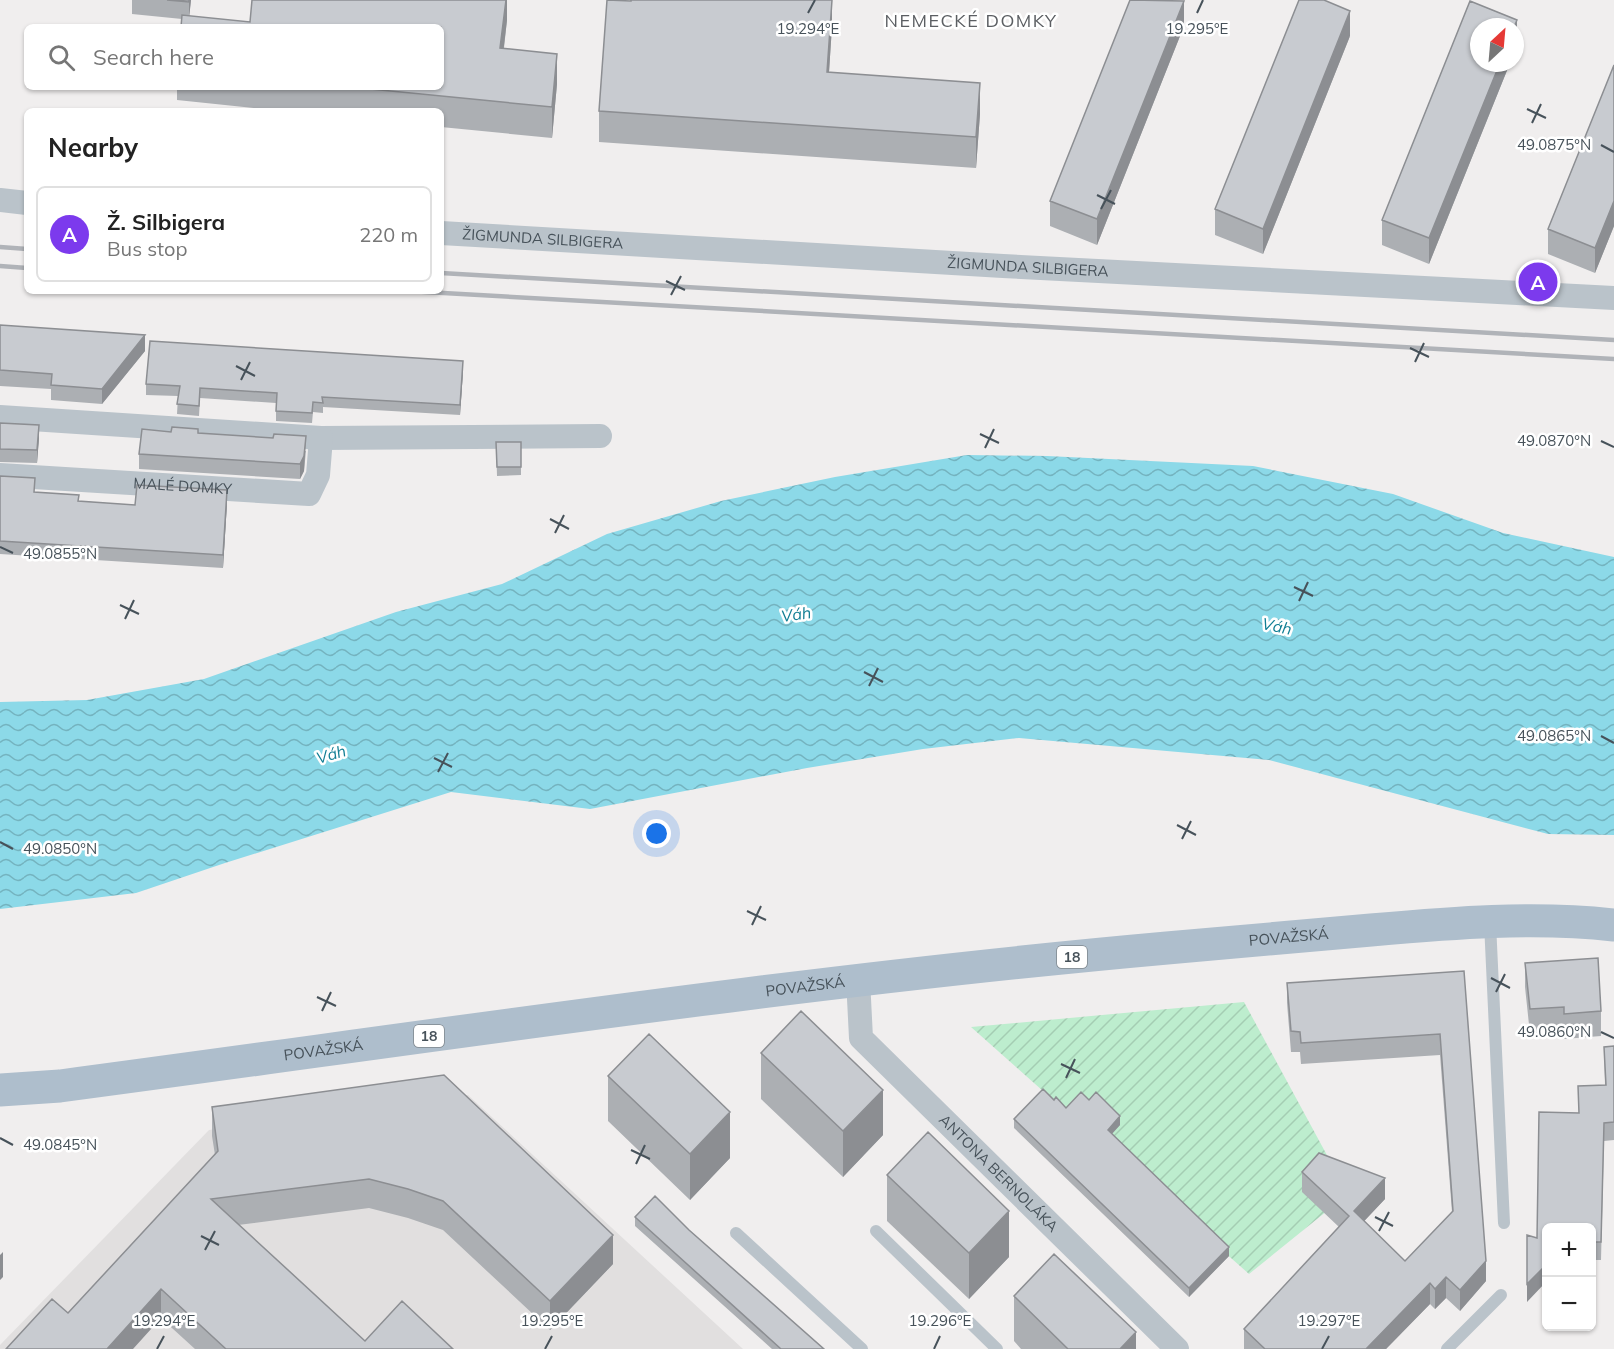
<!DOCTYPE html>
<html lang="en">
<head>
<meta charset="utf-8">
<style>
	:root { --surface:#fff; --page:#f2f2f2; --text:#222; --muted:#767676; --line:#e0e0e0; --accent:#7c3aed }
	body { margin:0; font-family:Mulish,sans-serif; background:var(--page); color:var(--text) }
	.controls { position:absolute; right:18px; bottom:18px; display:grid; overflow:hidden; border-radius:9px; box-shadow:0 2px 4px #0004 }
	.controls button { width:54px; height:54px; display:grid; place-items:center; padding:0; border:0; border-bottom:2px solid var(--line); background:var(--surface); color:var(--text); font:30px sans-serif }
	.compass { position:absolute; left:1470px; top:18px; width:54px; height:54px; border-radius:50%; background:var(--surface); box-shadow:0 2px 4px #0004; rotate:26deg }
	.you { position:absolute; left:657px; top:834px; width:21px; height:21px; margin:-15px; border:4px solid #fff; border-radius:50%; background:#1a73e8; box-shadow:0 0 0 9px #1a73e833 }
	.badge { display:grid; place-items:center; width:39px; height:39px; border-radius:50%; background:var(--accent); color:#fff; font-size:20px; font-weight:700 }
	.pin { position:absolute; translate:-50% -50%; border:3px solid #fff; box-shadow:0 2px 6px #0006 }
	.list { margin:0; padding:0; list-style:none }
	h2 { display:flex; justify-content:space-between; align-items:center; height:78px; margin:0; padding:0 24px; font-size:26px }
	h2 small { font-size:20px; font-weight:400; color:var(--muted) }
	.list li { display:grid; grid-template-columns:39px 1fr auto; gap:18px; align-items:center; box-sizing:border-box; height:96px; margin:0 12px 12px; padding:0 12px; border:2px solid var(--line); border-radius:9px }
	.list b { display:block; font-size:22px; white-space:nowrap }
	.list p { margin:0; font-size:20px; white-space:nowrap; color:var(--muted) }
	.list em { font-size:20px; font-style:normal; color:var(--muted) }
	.icon { flex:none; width:33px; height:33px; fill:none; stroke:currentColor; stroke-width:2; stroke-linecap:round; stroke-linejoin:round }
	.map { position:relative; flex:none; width:1614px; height:1349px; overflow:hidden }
	.search { position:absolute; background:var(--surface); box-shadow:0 2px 4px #0004; left:24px; top:24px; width:420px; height:66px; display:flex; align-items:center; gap:15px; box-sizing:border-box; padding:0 21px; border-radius:9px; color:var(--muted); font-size:22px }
	.panel { position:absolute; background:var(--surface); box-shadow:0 2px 4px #0004; left:24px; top:108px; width:420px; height:186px; border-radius:9px }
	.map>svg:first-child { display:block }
	.education { fill:#e1dfdf }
	.garden { fill:url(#garden-furrows) }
	.water { fill:url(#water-waves) }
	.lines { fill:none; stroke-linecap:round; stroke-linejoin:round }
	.service { stroke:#bac3ca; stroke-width:12 }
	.minor { stroke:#bac3ca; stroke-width:24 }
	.primary { stroke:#aebecc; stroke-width:33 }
	.rail { stroke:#b0b3b8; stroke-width:4.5 }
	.wall { fill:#acafb3 }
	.shaded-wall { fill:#8c8e92 }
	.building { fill:#c8cbd0; stroke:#8c8e92; stroke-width:1.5 }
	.ticks { fill:none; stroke:#47525a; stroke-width:2 }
	.labels { text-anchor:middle; stroke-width:5; stroke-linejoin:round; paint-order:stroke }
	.shield { fill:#fff; stroke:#7e868c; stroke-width:1.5 }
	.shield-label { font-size:14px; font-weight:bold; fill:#47525a }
	.street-label { font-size:15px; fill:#47525a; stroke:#fff }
	.water-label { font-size:16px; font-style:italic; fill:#117e94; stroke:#fff }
	.quarter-label { font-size:18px; letter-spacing:1.5px; fill:#5b5e62; stroke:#fff }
	.ticks-label { font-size:15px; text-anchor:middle; fill:#47525a; stroke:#fff; stroke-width:5; stroke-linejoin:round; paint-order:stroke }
</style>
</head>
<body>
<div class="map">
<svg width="1614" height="1349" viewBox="0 0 1614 1349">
	<defs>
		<pattern id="garden-furrows" width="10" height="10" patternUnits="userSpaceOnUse" patternTransform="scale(1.5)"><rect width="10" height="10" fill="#bdedce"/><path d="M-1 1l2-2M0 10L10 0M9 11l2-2" fill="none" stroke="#a4cdb3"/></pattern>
		<pattern id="water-waves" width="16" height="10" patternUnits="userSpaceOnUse" patternTransform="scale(1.5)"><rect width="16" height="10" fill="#8cd9e8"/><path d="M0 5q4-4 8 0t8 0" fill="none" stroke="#74b3bf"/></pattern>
	</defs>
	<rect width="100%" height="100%" fill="#f0eeee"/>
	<path class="education" d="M468 1095 743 1349H0V1345L209 1130Z"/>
	<path class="garden" d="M1244 1002 1348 1194 1249 1274 971 1027Z"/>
	<path class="water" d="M967 455 1047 456 1253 466 1393 494 1503 533 1614 557V835L1548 834 1269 760 1019 738 923 749 807 768 590 809 451 792 225 863 136 893 0 909V702L87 700 204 679 396 612 502 584 607 534 721 501 835 477Z"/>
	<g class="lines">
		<path class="service" d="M1490 923 1504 1223
			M876 1231 997 1349
			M736 1233 862 1349
			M1447 1349 1501 1295"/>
		<g class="minor">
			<path d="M0 200 27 203"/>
			<path id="s1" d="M441 233 1003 266 1614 298"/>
			<path d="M0 417 321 438 600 436"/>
			<path id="s2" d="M0 475 309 494 318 475 321 438"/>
			<path id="s3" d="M858 979 861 1038 1177 1349"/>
		</g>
		<path class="primary" id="s4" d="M0 1090 60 1086C429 1037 797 981 1167 948 1235 942 1303 936 1371 930 1451 923 1533 916 1614 925"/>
		<path class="rail" d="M0 247 27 249
			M0 266 27 268
			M441 273 1614 340
			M408 291 1614 359"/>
	</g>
	<path class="wall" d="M132 0H191L189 16 250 22 507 0V20L504 48 557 84 552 138 441 127V111H283L177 100V87H441L181 27 182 19 132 14Z
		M1470 1 1517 20V45L1515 50V27H1479V63H1510L1429 264 1382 245V220Z
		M832 26 829 72 980 114 976 168 599 142V111Z
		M1184 26 1097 245 1050 226V201Z
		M1350 36 1263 254 1215 235V209Z
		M1614 65V226L1595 273 1548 254V229Z
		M0 325 145 351 102 404 51 400V389L0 386Z
		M463 371 460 415 323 407V413L313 412 312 423 276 421V403L200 398 199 416 177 414 178 396 146 395V384Z
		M0 423 39 438 37 463 0 462Z
		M171 432 198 433 306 451 304 471 300 479 139 469V454Z
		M496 442H521V475L497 476Z
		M0 476 35 492 79 501 135 505 227 503 223 568 0 554Z
		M1525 963 1601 1011V1036L1564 1039V1032L1530 1034 1525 987Z
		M1464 971 1486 1281 1460 1311 1446 1298 1435 1309 1430 1304 1386 1349H1244V1329L1339 1227 1302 1192V1172L1385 1199 1364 1221 1405 1261 1452 1212 1440 1055 1301 1064 1300 1052H1291L1287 1003V983Z
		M1614 1046V1140L1604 1141 1601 1260H1592V1227H1546L1527 1302 1537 1238 1579 1113 1578 1086 1605 1085 1604 1047Z
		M761 1053 883 1135 843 1177 761 1099Z
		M608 1076 730 1158 690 1200 608 1121Z
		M1054 1100 1066 1108 1089 1100 1120 1125 1112 1134 1229 1256 1189 1297 1014 1128V1119Z
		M212 1107 613 1264 550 1330 443 1230 408 1218 369 1208 238 1225 365 1341 453 1349H195L161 1318 68 1313 215 1155 212 1136Z
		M887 1175 1009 1257 969 1299 887 1221Z
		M635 1217 689 1230 824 1349H772L635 1226Z
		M1014 1296 1136 1349H1021L1014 1341Z"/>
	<path class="shaded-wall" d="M189 0H191L189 19Z
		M506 0H507V20L500 79V48Z
		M832 0V26L827 103V72Z
		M1184 1V26L1097 245V219Z
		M1350 11V36L1263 254V229Z
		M1517 20V45L1515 50V27H1514Z
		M557 54V84L552 138V107Z
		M1500 63H1510L1429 264V238Z
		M980 83V114L976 168V137Z
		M1614 201V226L1595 273V248Z
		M145 335V351L102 404V389Z
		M463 361V371L460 415V405Z
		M39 425V438L37 463V450Z
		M306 436 304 471 300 479V464Z
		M227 490V503L223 568V555Z
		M883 1090V1135L843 1177V1131Z
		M730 1112V1158L690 1200V1154Z
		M1120 1116V1125L1108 1138V1130Z
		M1385 1178V1199L1354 1232V1211Z
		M1009 1211V1257L969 1299V1253Z
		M613 1235V1264L550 1330V1301Z
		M1229 1247V1256L1189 1297V1288Z
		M3 1252V1277L0 1280V1255Z
		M1486 1261V1281L1460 1311V1290Z
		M1546 1265V1282L1527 1302V1284Z
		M1446 1277V1298L1435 1309V1289Z
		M1430 1283V1304L1386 1349H1366Z
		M161 1289V1318L133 1349H107Z
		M1136 1332V1349H1120Z"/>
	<path class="building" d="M167 0H189V2Z
		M252 0H506L500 48 557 54 552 107 350 87H441V27H181L182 15 250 22Z
		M607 0 631 1V0H832L827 72 980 83 976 137 599 111Z
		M1130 0 1184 1 1097 219 1050 201Z
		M1299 0H1324L1350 11 1263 229 1215 209Z
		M1470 1 1517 20 1514 27H1479V63H1500L1429 238 1382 220Z
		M1614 65V201L1595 248 1548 229Z
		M0 325 145 335 102 389 51 385 52 374 0 370Z
		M150 341 463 361 460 405 322 397 323 403 313 402 312 413 276 411 277 393 200 388 199 406 177 404 180 386 146 384Z
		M0 423 39 425 37 450 0 449Z
		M172 427 198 429V433L273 438 274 434 306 436 304 456 300 464 139 454 142 429 171 432Z
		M496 442H521V467H497Z
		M0 476 35 478 34 492 79 495 78 501 135 505 137 485 227 490 223 555 0 541Z
		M1598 958 1601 1011 1564 1014V1007L1530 1009 1525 963Z
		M1464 971 1486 1261 1460 1290 1446 1277 1435 1289 1430 1283 1366 1349H1265L1244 1329 1349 1216 1302 1172 1319 1153 1385 1178 1354 1211 1405 1261 1453 1211 1440 1034 1301 1043 1300 1032 1291 1031 1287 983Z
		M801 1011 883 1090 843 1131 761 1053Z
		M649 1034 730 1112 690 1154 608 1076Z
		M1614 1046V1122L1604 1123 1601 1242H1592V1227H1546V1265L1527 1284V1235L1537 1238 1539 1112 1579 1113 1578 1086 1606 1085 1604 1047Z
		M444 1075 613 1235 550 1301 443 1201 408 1189 369 1179 211 1199 365 1341 402 1301 453 1349H226L161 1289 107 1349H6L52 1299 68 1313 218 1151 212 1107Z
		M1043 1089 1054 1100 1056 1097 1066 1108 1081 1092 1089 1100 1096 1092 1120 1116 1108 1130 1229 1247 1189 1288 1014 1119Z
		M928 1132 1009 1211 969 1253 887 1175Z
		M655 1196 689 1230 824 1349H781L635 1217Z
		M1054 1254 1136 1332 1120 1349H1068L1014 1296Z"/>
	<path class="ticks" d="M808 13 815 0M1197 13 1203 0M1527 109 1546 118M1532 123 1541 104M1601 145 1614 152M1097 195 1115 204M1101 209 1111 190M666 281 685 290M671 295 681 276M1410 348 1429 357M1415 362 1424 343M236 366 255 376M241 380 250 362M980 434 999 443M1601 441 1614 447M985 448 994 429M550 519 569 529M555 533 564 515M0 547 13 553M1294 587 1313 596M1299 601 1308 582M120 605 139 614M125 619 134 600M864 672 883 682M869 686 878 668M1601 736 1614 743M434 758 452 767M438 772 448 753M1177 825 1196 835M1182 839 1191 821M0 842 13 849M747 911 766 920M752 925 761 906M1491 978 1510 988M1496 992 1505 974M317 997 336 1006M322 1011 331 992M1601 1032 1614 1038M1061 1064 1080 1073M1066 1078 1075 1059M0 1138 13 1145M631 1150 650 1159M636 1164 645 1145M1375 1217 1393 1226M1379 1231 1389 1212M201 1236 219 1245M205 1250 215 1231M157 1349 164 1336M545 1349 552 1336M934 1349 940 1336M1322 1349 1329 1336"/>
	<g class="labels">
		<g class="shield">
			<rect x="1057" y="946" width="30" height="22" rx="4.5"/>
			<rect x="414" y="1025" width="30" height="22" rx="4.5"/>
		</g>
		<g class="shield-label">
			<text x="1072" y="962">18</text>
			<text x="429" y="1041">18</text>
		</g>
		<g class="street-label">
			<text dy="5" stroke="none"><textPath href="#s1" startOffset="102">ŽIGMUNDA SILBIGERA</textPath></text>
			<text dy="5" stroke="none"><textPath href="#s1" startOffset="588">ŽIGMUNDA SILBIGERA</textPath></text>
			<text dy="5" stroke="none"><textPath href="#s2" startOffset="183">MALÉ DOMKY</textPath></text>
			<text dy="5" stroke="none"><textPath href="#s4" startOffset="1298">POVAŽSKÁ</textPath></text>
			<text dy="5" stroke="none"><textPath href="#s4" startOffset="812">POVAŽSKÁ</textPath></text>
			<text dy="5" stroke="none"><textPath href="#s4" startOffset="326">POVAŽSKÁ</textPath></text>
			<text dy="5" stroke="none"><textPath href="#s3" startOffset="252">ANTONA BERNOLÁKA</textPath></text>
		</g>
		<g class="water-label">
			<text transform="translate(796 614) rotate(-8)" y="6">Váh</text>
			<text transform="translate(1277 626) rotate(12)" y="6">Váh</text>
			<text transform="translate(331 754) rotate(-16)" y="6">Váh</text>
		</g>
		<g class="quarter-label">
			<text x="971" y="27">NEMECKÉ DOMKY</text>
		</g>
	</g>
	<g class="ticks-label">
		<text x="808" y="34">19.294°E</text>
		<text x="1197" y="34">19.295°E</text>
		<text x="1554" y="150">49.0875°N</text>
		<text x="1554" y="446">49.0870°N</text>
		<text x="60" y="559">49.0855°N</text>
		<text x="1554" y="741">49.0865°N</text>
		<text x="60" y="854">49.0850°N</text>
		<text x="1554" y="1037">49.0860°N</text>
		<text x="60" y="1150">49.0845°N</text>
		<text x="164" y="1326">19.294°E</text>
		<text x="552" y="1326">19.295°E</text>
		<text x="940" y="1326">19.296°E</text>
		<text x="1329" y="1326">19.297°E</text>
	</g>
</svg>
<div class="controls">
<button>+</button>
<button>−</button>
</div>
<svg class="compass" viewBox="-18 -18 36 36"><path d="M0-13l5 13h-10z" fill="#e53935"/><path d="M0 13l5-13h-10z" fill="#767676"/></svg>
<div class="you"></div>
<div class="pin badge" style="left:1538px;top:282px">A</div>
<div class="search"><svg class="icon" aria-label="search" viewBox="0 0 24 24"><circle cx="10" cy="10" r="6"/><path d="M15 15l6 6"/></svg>Search here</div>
<section class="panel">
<h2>Nearby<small></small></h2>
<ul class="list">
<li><span class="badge">A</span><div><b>Ž. Silbigera</b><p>Bus stop</p></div><em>220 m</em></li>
</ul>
</section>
</div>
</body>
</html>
